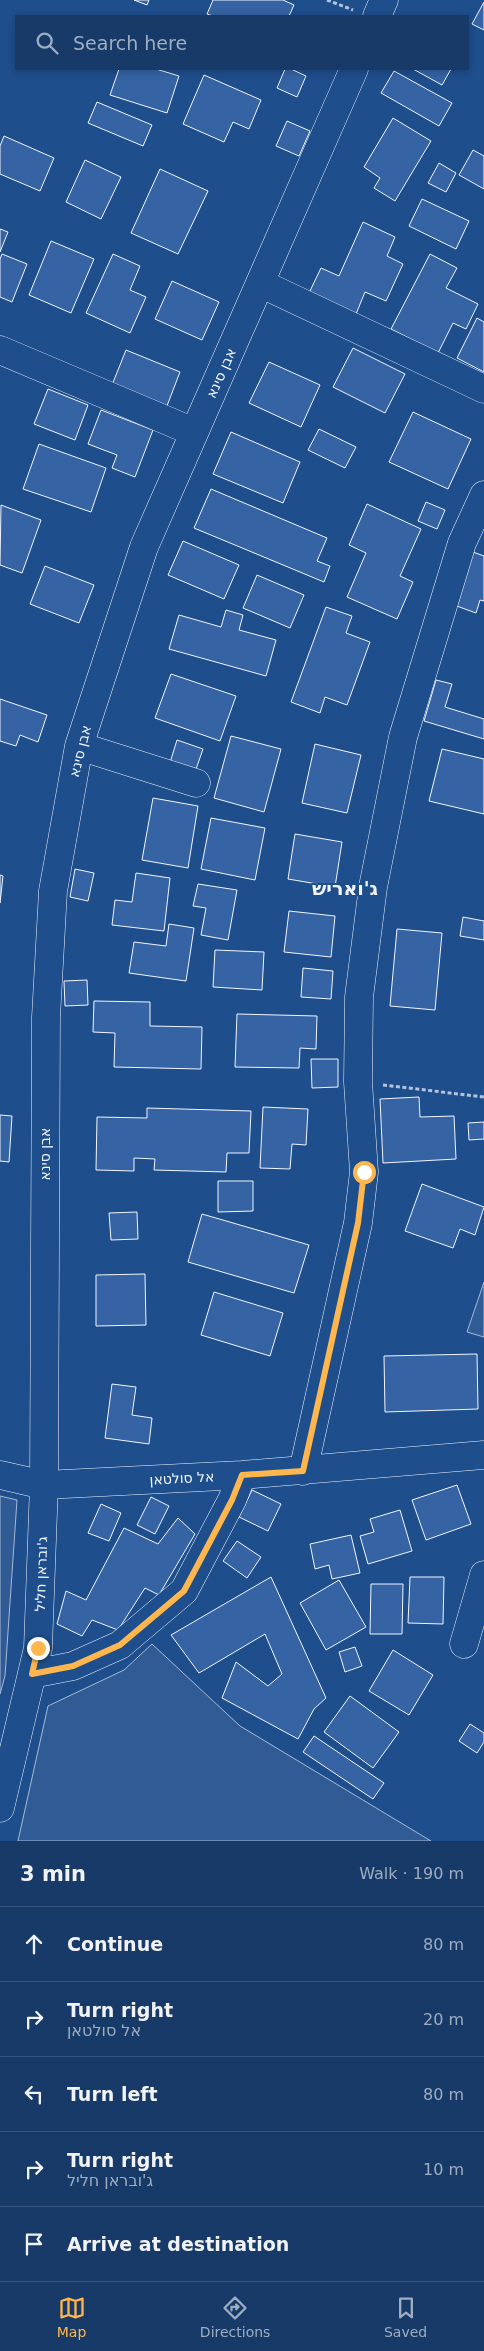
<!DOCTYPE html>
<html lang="en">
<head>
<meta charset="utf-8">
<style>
	:root { --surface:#173a69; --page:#20416f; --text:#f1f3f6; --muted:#9eadc0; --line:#36547d; --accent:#ffb74d }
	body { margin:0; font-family:"DejaVu Sans",Heebo,sans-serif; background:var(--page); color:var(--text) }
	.stop { position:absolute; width:15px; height:15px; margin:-11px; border:4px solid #ffb74d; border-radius:50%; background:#fff }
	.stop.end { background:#ffb74d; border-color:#fff; box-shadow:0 1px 5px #0008 }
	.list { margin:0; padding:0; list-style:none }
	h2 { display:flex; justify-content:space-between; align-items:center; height:65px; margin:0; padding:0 20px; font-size:21px }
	h2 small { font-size:16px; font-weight:400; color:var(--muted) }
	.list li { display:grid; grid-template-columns:32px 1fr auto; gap:15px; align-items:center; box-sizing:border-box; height:75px; padding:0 20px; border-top:1px solid var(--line) }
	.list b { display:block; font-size:19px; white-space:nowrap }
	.list p { margin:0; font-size:16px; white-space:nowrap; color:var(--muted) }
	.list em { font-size:16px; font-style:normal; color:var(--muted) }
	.icon { flex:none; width:28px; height:28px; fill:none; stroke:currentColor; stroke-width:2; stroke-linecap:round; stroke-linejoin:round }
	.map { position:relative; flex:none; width:484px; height:1841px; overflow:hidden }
	.search { position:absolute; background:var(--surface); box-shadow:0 2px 8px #0003; left:15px; right:15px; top:15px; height:55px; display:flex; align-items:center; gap:12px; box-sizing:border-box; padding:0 18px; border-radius:0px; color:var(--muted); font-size:19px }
	.sheet { height:440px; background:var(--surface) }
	nav { display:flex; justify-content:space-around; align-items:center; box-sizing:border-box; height:70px; border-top:1px solid var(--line); background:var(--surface); font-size:14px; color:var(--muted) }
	nav a { display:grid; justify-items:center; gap:2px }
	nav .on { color:var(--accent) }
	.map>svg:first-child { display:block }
	.built { fill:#305b95; stroke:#a8bbd7 }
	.building { fill:#3563a3; stroke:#f2f6ff }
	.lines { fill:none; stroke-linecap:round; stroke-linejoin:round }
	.minor-casing { stroke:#f2f6ff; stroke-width:29 }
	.path { stroke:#b3c4dc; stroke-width:3; stroke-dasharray:4 2.5; stroke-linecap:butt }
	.minor { stroke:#1f4e8c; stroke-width:28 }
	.route { stroke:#ffb74d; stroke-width:6 }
	.labels { text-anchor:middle; stroke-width:4; stroke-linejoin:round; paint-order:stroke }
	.street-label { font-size:14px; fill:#f2f6ff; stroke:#1f4e8c }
	.district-label { font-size:19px; font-weight:bold; fill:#f2f6ff; stroke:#1f4e8c }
</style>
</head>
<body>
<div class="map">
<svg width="484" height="1841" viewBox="0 0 484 1841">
	<rect width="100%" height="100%" fill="#1f4e8c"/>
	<path class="built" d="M484 1282V1337L467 1332Z
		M0 1496 17 1500 5 1676 0 1694Z
		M152 1644 240 1726 431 1841H18L48 1706 124 1670Z"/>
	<path class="building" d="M134 0H149L147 5Z
		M213 0H283L294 5 289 16H213L207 14Z
		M484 2V30L472 24Z
		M119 69H156L179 76 167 113 110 95Z
		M285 69H291L306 76 297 97 277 88Z
		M413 69H451L442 85Z
		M394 71 452 103 439 126 381 93Z
		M204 75 261 100 249 129 233 122 224 142 183 124Z
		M97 102 152 125 143 146 88 123Z
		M393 118 431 141 395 201 374 188 380 178 364 167Z
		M287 121 310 131 299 156 276 146Z
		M4 136 54 158 40 191 0 174V146Z
		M473 150 484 156V189L459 175Z
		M85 160 121 177 101 219 66 202Z
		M439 163 456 173 446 192 428 183Z
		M160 169 208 191 178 254 131 233Z
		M422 199 469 221 456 249 409 226Z
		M363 222 395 237 387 256 403 264 386 301 365 292 356 314 309 293 321 268 339 276Z
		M0 229 8 232 0 252Z
		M51 241 94 259 71 313 29 295Z
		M2 254 27 264 12 302 0 297V259Z
		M113 254 140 266 130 290 146 297 130 333 86 313Z
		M430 254 457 268 446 288 478 304 466 329 453 323 438 353 391 329Z
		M172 281 219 302 202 340 155 319Z
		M477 318 484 322V372L457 358Z
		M353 348 405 374 385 413 333 387Z
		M126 350 180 372 165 411 110 390Z
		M269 362 320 385 301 427 249 403Z
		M48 389 88 405 75 440 34 424Z
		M101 410 153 430 135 477 112 468 117 455 88 444Z
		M413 412 471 439 448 489 389 462Z
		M319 429 356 447 345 468 308 450Z
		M231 432 300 462 283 503 213 474Z
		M39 444 106 468 91 512 23 489Z
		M211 489 327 538 317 561 330 566 324 582 194 528Z
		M426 502 445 510 437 529 418 521Z
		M367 504 421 529 400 576 413 582 397 619 347 597 366 553 349 545Z
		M1 505 41 520 22 573 0 565Z
		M183 541 239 565 224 599 168 575Z
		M473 552 484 556V601L480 600 476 613 454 605Z
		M45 566 94 585 79 623 30 604Z
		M257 575 304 595 290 628 243 608Z
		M326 607 352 616 346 633 370 642 347 705 325 697 320 713 291 702Z
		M226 610 243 615 239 630 276 640 266 676 169 649 179 615 221 627Z
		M171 674 236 696 220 741 155 718Z
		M436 680 452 684 445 707 484 719V739L424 721Z
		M0 699 47 715 38 742 20 735 16 746 0 741Z
		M231 736 281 749 264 812 214 798Z
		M177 740 203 749 194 775 169 766Z
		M315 744 361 755 347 813 302 803Z
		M442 749 484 759V814L429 801Z
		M153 798 198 806 188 868 142 860Z
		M211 818 265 828 255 880 201 869Z
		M295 834 342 842 335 887 288 879Z
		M75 869 94 873 88 901 70 897Z
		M136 873 170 878 164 931 112 925 115 900 132 902Z
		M0 875 3 876 0 903Z
		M198 884 237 890 228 940 201 935 206 908 193 906Z
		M289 911 335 916 331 957 284 952Z
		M463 917 484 921V940L460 936Z
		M169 924 194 928 186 981 129 973 134 942 166 946Z
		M397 929 442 933 435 1010 390 1006Z
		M215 950 264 952 262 990 213 987Z
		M303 968 333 971 331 999 301 997Z
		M87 980 88 1005 65 1006 64 981Z
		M94 1001 150 1002V1026L202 1027 201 1069 114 1067 115 1033 93 1032Z
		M237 1014 317 1016 316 1049 300 1048 299 1068 235 1067Z
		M311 1059H338V1087L312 1088Z
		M419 1097 420 1117 454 1116 456 1159 383 1163 380 1099Z
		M263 1107 308 1109 306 1145 292 1144 290 1169 260 1168Z
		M147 1108 251 1111 249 1153H227L226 1172 154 1170 155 1159 134 1158V1171L96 1170 97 1117 147 1118Z
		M0 1115 12 1116 9 1162 0 1161Z
		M484 1122V1139L469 1140 468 1123Z
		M218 1181H253V1211L218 1212Z
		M422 1184 484 1207 475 1235 460 1229 453 1248 405 1231Z
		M137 1212 138 1239 111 1240 109 1213Z
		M202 1214 309 1245 294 1293 188 1262Z
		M145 1274 146 1325 96 1326V1275Z
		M214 1292 283 1313 270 1356 201 1335Z
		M477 1354 478 1409 385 1412 384 1356Z
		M112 1384 136 1387 132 1415 152 1418 149 1444 105 1438Z
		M457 1485 471 1524 426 1540 412 1500Z
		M252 1490 281 1504 268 1531 239 1517Z
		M151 1497 169 1506 155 1534 137 1525Z
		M101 1504 121 1513 109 1541 88 1533Z
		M400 1510 412 1551 368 1564 360 1536 374 1532 370 1519Z
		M178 1518 195 1534 159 1595 145 1588 118 1630 92 1620 82 1636 57 1624 66 1591 86 1600 124 1528 158 1544Z
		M351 1535 360 1573 332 1579 329 1565 315 1569 310 1544Z
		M237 1541 261 1557 247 1578 223 1561Z
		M271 1577 326 1698 314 1709 298 1739 222 1698 236 1662 268 1686 282 1674 265 1634 199 1673 171 1635Z
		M410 1577H444L443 1624 408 1623Z
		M339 1580 366 1627 326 1650 300 1603Z
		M371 1584H403L402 1634H370Z
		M355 1647 362 1666 345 1672 339 1652Z
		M393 1650 433 1675 409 1715 369 1691Z
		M350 1696 399 1732 373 1768 324 1732Z
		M470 1724 484 1733V1742L477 1753 459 1741Z
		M314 1736 384 1783 373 1799 303 1752Z"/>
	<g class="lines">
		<g class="minor-casing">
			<path id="minor" d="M377 16 384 0
				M260 283 484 389
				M0 350 194 432
				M79 746 196 783
				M303 1471 358 1223 364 1172 358 1082 359 997 373 887 403 737 462 543 484 495
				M0 1475 44 1485 242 1475 484 1455
				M464 1644 484 1575
				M32 1674 73 1666 120 1645 184 1591 232 1500 242 1475
				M0 1808 38 1648 44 1485 46 1017 53 891 79 746 144 547 354 69"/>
		</g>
		<path class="path" d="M327 0 353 10
			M383 1085 484 1097"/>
		<use href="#minor" class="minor"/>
	</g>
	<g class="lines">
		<path class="route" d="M38 1648 32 1674 73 1666 120 1645 184 1591 232 1500 242 1475 303 1471 358 1223 364 1172"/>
	</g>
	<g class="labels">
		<g class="street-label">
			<text transform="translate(221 373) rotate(-66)" y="5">אבן סינא</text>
			<text transform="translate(80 751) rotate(-76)" y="5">אבן סינא</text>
			<text transform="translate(45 1154) rotate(-90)" y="5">אבן סינא</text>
			<text transform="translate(182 1478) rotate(-3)" y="5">אל סולטאן</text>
			<text transform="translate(41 1574) rotate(-88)" y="5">ג'ובראן חליל</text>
		</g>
		<g class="district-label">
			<text x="345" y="895">ג'ואריש</text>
		</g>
	</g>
</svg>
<div class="stop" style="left:364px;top:1172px"></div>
<div class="stop end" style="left:38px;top:1648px"></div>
<div class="search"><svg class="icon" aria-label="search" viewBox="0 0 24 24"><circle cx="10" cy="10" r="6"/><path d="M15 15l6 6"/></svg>Search here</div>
</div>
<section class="sheet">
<h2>3 min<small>Walk · 190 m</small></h2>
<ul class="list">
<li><svg class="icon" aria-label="ahead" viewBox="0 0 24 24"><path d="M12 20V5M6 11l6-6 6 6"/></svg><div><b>Continue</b></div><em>80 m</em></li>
<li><svg class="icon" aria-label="right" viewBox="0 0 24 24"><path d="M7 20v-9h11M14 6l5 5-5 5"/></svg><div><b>Turn right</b><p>אל סולטאן</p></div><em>20 m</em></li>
<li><svg class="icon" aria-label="left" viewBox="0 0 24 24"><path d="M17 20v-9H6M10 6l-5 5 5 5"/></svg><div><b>Turn left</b></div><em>80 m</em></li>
<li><svg class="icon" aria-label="right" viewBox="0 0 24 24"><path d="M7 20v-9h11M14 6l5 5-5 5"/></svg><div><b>Turn right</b><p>ג'ובראן חליל</p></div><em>10 m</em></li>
<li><svg class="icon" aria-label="arrive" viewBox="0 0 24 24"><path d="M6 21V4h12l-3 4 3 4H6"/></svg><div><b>Arrive at destination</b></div></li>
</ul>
</section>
<nav>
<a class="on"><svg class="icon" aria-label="map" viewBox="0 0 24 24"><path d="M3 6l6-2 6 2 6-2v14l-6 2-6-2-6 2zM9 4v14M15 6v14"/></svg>Map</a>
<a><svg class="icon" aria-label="directions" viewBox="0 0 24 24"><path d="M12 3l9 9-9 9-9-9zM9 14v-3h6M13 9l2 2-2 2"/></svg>Directions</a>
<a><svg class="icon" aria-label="saved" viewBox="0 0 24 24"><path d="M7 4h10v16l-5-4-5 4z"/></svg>Saved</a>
</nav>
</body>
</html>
